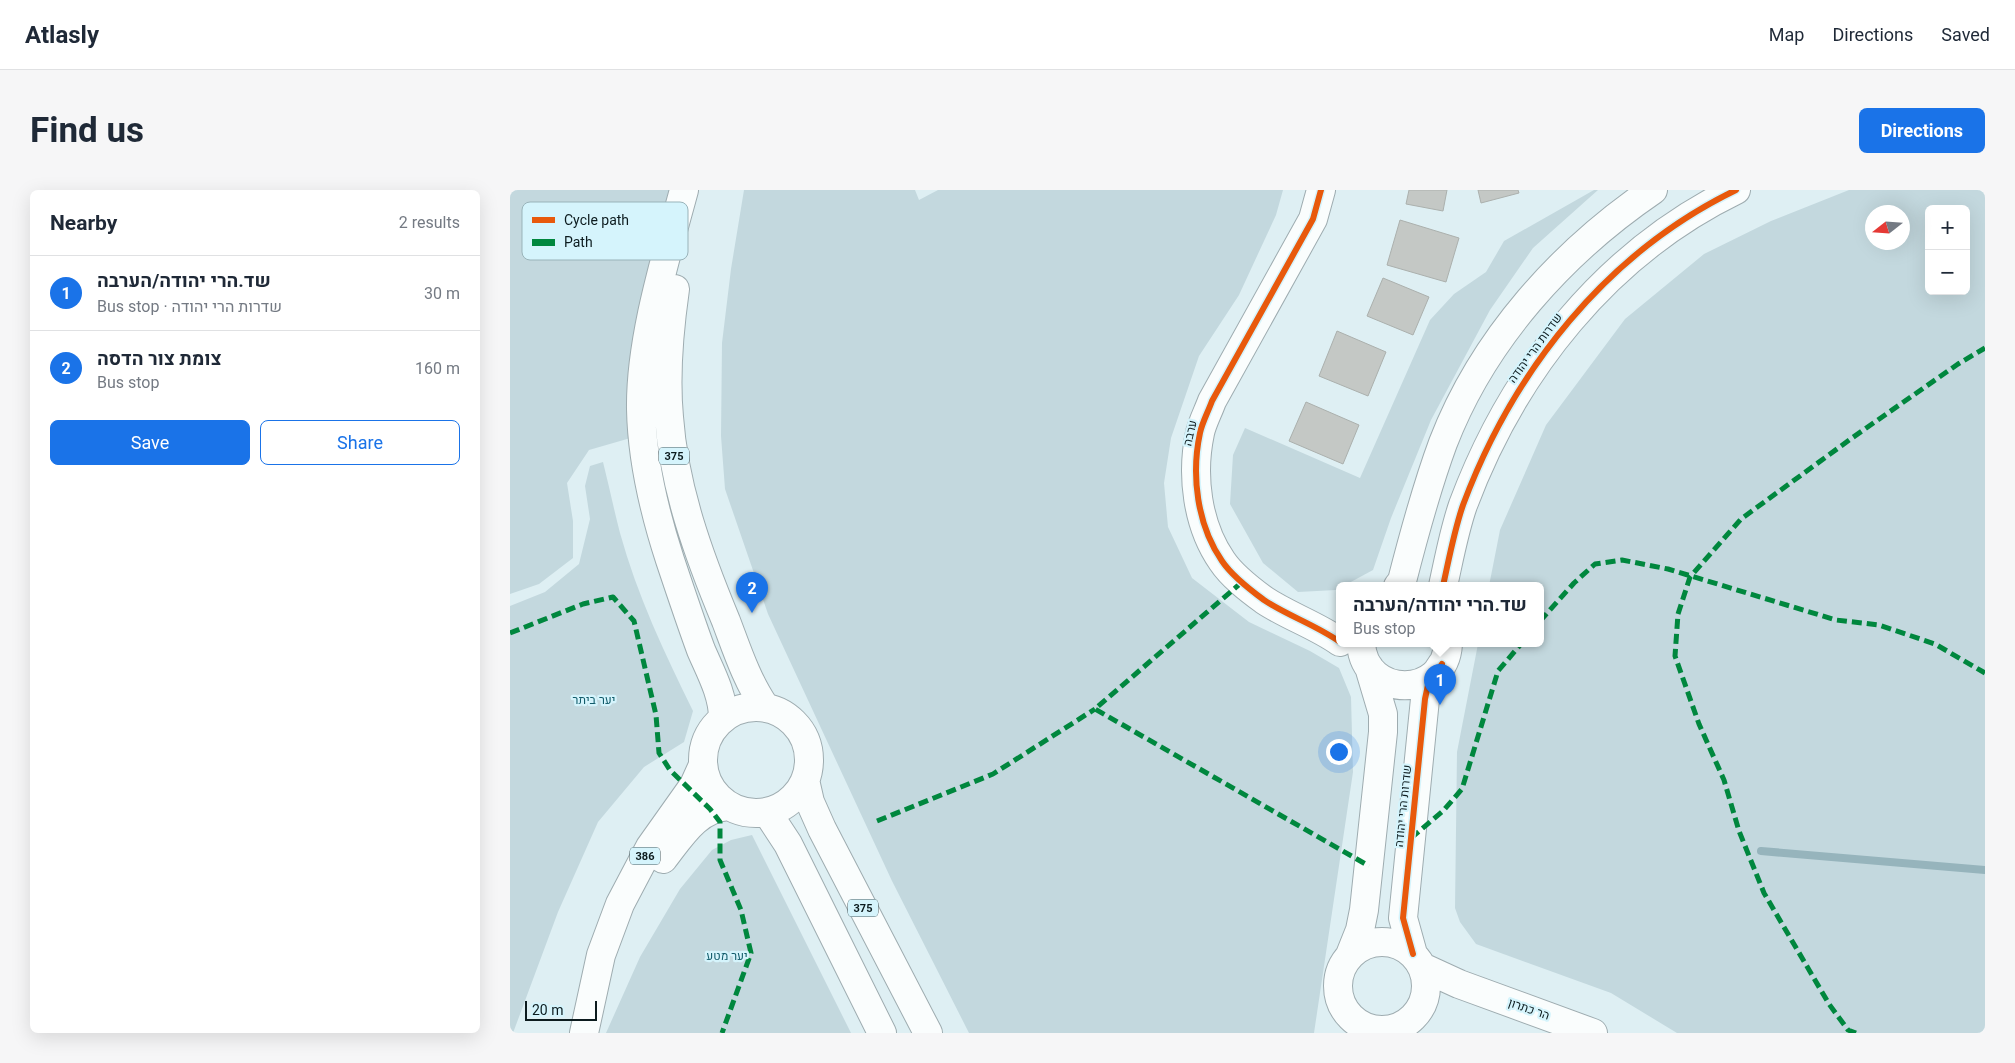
<!DOCTYPE html>
<html lang="en">
<head>
<meta charset="utf-8">
<style>
	:root { --surface:#fff; --page:#f6f6f7; --text:#1f2937; --muted:#747a83; --line:#e0e1e3; --accent:#1a73e8 }
	body { margin:0; font-family:Roboto,Heebo,sans-serif; background:var(--page); color:var(--text) }
	.controls { position:absolute; right:15px; top:15px; display:grid; overflow:hidden; border-radius:8px; box-shadow:0 5px 20px #0002 }
	.controls button { width:45px; height:45px; display:grid; place-items:center; padding:0; border:0; border-bottom:1px solid var(--line); background:var(--surface); color:var(--text); font:25px sans-serif }
	.compass { position:absolute; left:1355px; top:15px; width:45px; height:45px; border-radius:50%; background:var(--surface); box-shadow:0 5px 20px #0002; rotate:253deg }
	.scale { position:absolute; left:15px; bottom:12px; width:72px; box-sizing:border-box; padding-left:5px; border:2px solid #0c1b1e; border-top:0; font-size:14px; line-height:18px; white-space:nowrap; color:#0c1b1e; -webkit-text-stroke:4px #d5f4fc; paint-order:stroke }
	.you { position:absolute; left:828px; top:561px; width:18px; height:18px; margin:-12px; border:4px solid #fff; border-radius:50%; background:#1a73e8; box-shadow:0 0 0 8px #1a73e833 }
	.badge { display:grid; place-items:center; width:32px; height:32px; border-radius:50%; background:var(--accent); color:#fff; font-size:16px; font-weight:700 }
	.pin { position:absolute; translate:-50% -41px; filter:drop-shadow(0 1px 2px #0008) }
	.pin::after { content:''; position:absolute; top:26px; width:18px; height:15px; background:inherit; clip-path:polygon(0 0,100% 0,50% 100%) }
	.popup { position:absolute; left:826px; top:392px; width:208px; height:65px; box-sizing:border-box; display:grid; place-content:center; border-radius:8px; background:var(--surface); filter:drop-shadow(0 1px 4px #0005); font-size:16px; white-space:nowrap; color:var(--muted) }
	.popup b { font-size:19px; color:var(--text) }
	.popup::after { content:''; position:absolute; left:50%; top:100%; margin-left:-10px; border:10px solid transparent; border-top-color:var(--surface) }
	.list { margin:0; padding:0; list-style:none }
	h2 { display:flex; justify-content:space-between; align-items:center; height:65px; margin:0; padding:0 20px; font-size:21px }
	h2 small { font-size:16px; font-weight:400; color:var(--muted) }
	.list li { display:grid; grid-template-columns:32px 1fr auto; gap:15px; align-items:center; box-sizing:border-box; height:75px; padding:0 20px; border-top:1px solid var(--line) }
	.list b { display:block; font-size:19px; white-space:nowrap }
	.list p { margin:0; font-size:16px; white-space:nowrap; color:var(--muted) }
	.list em { font-size:16px; font-style:normal; color:var(--muted) }
	.actions { display:flex; gap:10px; padding:15px 20px }
	.actions a { flex:1; padding:11px 0; border:1px solid var(--accent); border-radius:8px; text-align:center; font-size:18px; color:var(--accent) }
	.actions .main { background:var(--accent); color:#fff }
	.map { position:relative; flex:none; width:1475px; height:843px; overflow:hidden; border-radius:8px }
	header { display:flex; align-items:center; gap:30px; box-sizing:border-box; height:70px; padding:0 25px; background:var(--surface); border-bottom:1px solid var(--line) }
	header strong { font-size:24px }
	nav { display:flex; gap:28px; margin-inline-start:auto; font-size:18px }
	.intro { display:flex; align-items:center; justify-content:space-between; box-sizing:border-box; height:120px; padding:0 30px }
	h1 { margin:0; font-size:35px }
	.button { padding:12px 22px; border-radius:8px; background:var(--accent); color:#fff; font-size:18px; font-weight:700 }
	main { display:flex; gap:30px; padding:0 30px }
	aside { flex:1; background:var(--surface); border-radius:8px; box-shadow:0 5px 20px #0002 }
	.map>svg:first-child { display:block }
	.green { fill:#c3d8de; fill-rule:evenodd }
	.lines { fill:none; stroke-linecap:round; stroke-linejoin:round }
	.stream { stroke:#96b4bc; stroke-width:8 }
	.building { fill:#c4c8c5; stroke:#abb0ad }
	.tertiary-casing { stroke:#9eacb0; stroke-width:30 }
	.primary-casing { stroke:#9eacb0; stroke-width:30 }
	.tertiary { stroke:#fafdfd; stroke-width:28 }
	.primary { stroke:#fafdfd; stroke-width:28 }
	.quiet { stroke:#00873e; stroke-width:5; stroke-dasharray:10 5; stroke-linecap:butt }
	.cycleway-casing { stroke:#d5f4fc; stroke-width:9 }
	.cycleway { stroke:#e8590c; stroke-width:6 }
	.labels { text-anchor:middle; stroke-width:4.5; stroke-linejoin:round; paint-order:stroke }
	.shield { fill:#d5f4fc; stroke:#485c61; stroke-width:1 }
	.shield-label { font-size:11px; font-weight:bold; fill:#0c1b1e }
	.street-label { font-size:12px; fill:#0c1b1e; stroke:#d5f4fc }
	.park-label { font-size:12px; fill:#115b6a; stroke:#d5f4fc }
	.key { fill:#d5f4fc; stroke:#99b3b9; stroke-width:1 }
	.key-label { font-size:14px; fill:#0c1b1e }
</style>
</head>
<body>
<header>
<strong>Atlasly</strong>
<nav><a>Map</a><a>Directions</a><a>Saved</a></nav>
</header>
<div class="intro"><h1>Find us</h1><a class="button">Directions</a></div>
<main>
<aside>
<h2>Nearby<small>2 results</small></h2>
<ul class="list">
<li><span class="badge">1</span><div><b>שד.הרי יהודה/הערבה</b><p>Bus stop · שדרות הרי יהודה</p></div><em>30 m</em></li>
<li><span class="badge">2</span><div><b>צומת צור הדסה</b><p>Bus stop</p></div><em>160 m</em></li>
</ul>
<div class="actions"><a class="main">Save</a><a>Share</a></div>
</aside>
<div class="map">
<svg width="1475" height="843" viewBox="0 0 1475 843">
	<rect width="100%" height="100%" fill="#deeff3"/>
	<path class="green" d="M0 0H161L124 247 79 260 57 293 63 331V368L29 394 0 404Z
		M234 0H405L409 10 428 0H773L766 25 729 105 689 166 661 248 654 293 658 337 682 388 739 432 800 461 829 478 841 507 843 582 804 843H459L382 691 258 424 215 299 211 246 212 153 221 79Z
		M1084 0H1088L1023 58 980 120 921 230 881 328 863 380 826 400 788 402 753 373 720 314 723 265 735 238 850 288 920 130 944 104 976 82 994 51Z
		M1339 0H1475V843H1167L1101 803 966 754 950 732 945 718 947 562 968 454H1030V396H979L990 340 1036 235 1115 129 1194 64 1261 31ZM1419 19H1456V101H1419ZM1392 22V52H1362V22Z
		M93 272C99 296 104 320 110 343 127 405 155 464 183 521L174 552 134 577 88 632 48 722 3 843H0V416L35 402 69 374 80 329 75 296 80 276Z
		M242 645 341 843H96L130 767 170 699 202 660 221 650Z"/>
	<g class="lines">
		<path class="stream" d="M1251 661 1475 680"/>
	</g>
	<path class="building" d="M899 0H937L933 21 896 14Z
		M968 0H1008L1009 3 971 13Z
		M890 30 949 48 936 92 877 75Z
		M873 88 919 107 903 145 857 126Z
		M827 141 876 162 858 206 809 186Z
		M796 212 849 235 833 274 779 251Z"/>
	<g class="lines">
		<g class="tertiary-casing">
			<path id="tertiary" d="M811 0 803 29 702 211C698 222 692 233 690 243 681 285 687 335 712 371 722 386 739 399 754 410 778 426 806 435 830 452
				M888 396 892 391C904 344 916 299 933 253 973 149 1052 62 1143 0
				M933 396C939 369 944 341 953 315 1003 181 1096 63 1226 0
				M851 454C855 509 935 509 938 454
				M828 796a44 44 0 1 1 88 0a44 44 0 1 1-88 0Z
				M903 764 893 728 915 509 918 495 932 474
				M840 765 850 740 854 720 873 542V524L859 477
				M912 777 949 794 1083 843"/>
		</g>
		<g class="primary-casing">
			<path id="primary" d="M174 0C156 67 130 149 131 219 132 271 144 321 160 370 170 400 180 430 191 460 200 481 213 504 213 528
				M165 99C159 141 155 185 159 227 164 298 189 366 216 431 227 460 237 491 255 517
				M193 570a53 53 0 1 1 106 0a53 53 0 1 1-106 0Z
				M295 590 300 612 312 639 418 843
				M257 622 278 654 372 843
				M153 669C171 646 187 618 219 616
				M74 843 91 765 110 714 140 657 184 595 193 575"/>
		</g>
		<use href="#tertiary" class="tertiary"/>
		<use href="#primary" class="primary"/>
		<path class="quiet" d="M732 392 585 519 859 676
			M1030 431 1064 393 1085 374 1112 370 1158 379 1326 430 1369 435 1425 454 1475 483
			M0 443 73 414 103 407 124 431 146 525 149 563 160 580 200 619 210 632V670L231 720 241 763 212 843
			M367 631 483 584 585 519
			M901 648 933 621 952 599 988 481 1011 454
			M1346 843 1338 840 1319 814 1254 703 1229 641 1214 590 1189 534 1165 466 1168 424 1180 387 1231 329 1342 248 1448 174 1475 158"/>
		<g class="cycleway-casing">
			<path id="cycleway" d="M811 0 803 29 702 211C698 222 692 233 690 243 681 285 687 335 712 371 722 386 739 399 754 410 778 426 806 435 830 452
				M933 396C939 369 944 341 953 315 1003 181 1096 63 1226 0
				M903 764 893 728 915 509 918 495 932 474"/>
		</g>
		<use href="#cycleway" class="cycleway"/>
	</g>
	<g class="labels">
		<g class="shield">
			<rect x="149" y="257.5" width="30" height="17" rx="4"/>
			<rect x="120" y="657.5" width="30" height="17" rx="4"/>
			<rect x="338" y="709.5" width="30" height="17" rx="4"/>
		</g>
		<g class="shield-label">
			<text x="164" y="270">375</text>
			<text x="135" y="670">386</text>
			<text x="353" y="722">375</text>
		</g>
		<g class="street-label">
			<text transform="translate(1025 158) rotate(-54)" y="4">שדרות הרי יהודה</text>
			<text transform="translate(680 243) rotate(-77)" y="4">ערבה</text>
			<text transform="translate(893 616) rotate(-84)" y="4">שדרות הרי יהודה</text>
			<text transform="translate(1019 819) rotate(19)" y="4">הר כתרון</text>
		</g>
		<g class="park-label">
			<text x="84" y="514">יער ביתר</text>
			<text x="217" y="770">יער מטע</text>
		</g>
	</g>
	<rect x="12" y="12" width="166" height="58" rx="8" class="key"/>
	<rect x="22" y="27" width="23" height="6" fill="#e8590c"/>
	<rect x="22" y="49" width="23" height="7" fill="#00873e"/>
	<g class="key-label">
		<text x="54" y="35">Cycle path</text>
		<text x="54" y="57">Path</text>
	</g>
</svg>
<div class="controls">
<button>+</button>
<button>−</button>
</div>
<svg class="compass" viewBox="-18 -18 36 36"><path d="M0-13l5 13h-10z" fill="#e53935"/><path d="M0 13l5-13h-10z" fill="#747a83"/></svg>
<div class="scale">20 m</div>
<div class="you"></div>
<div class="pin badge" style="left:930px;top:515px">1</div>
<div class="popup"><b>שד.הרי יהודה/הערבה</b>Bus stop</div>
<div class="pin badge" style="left:242px;top:423px">2</div>
</div>
</main>
</body>
</html>
